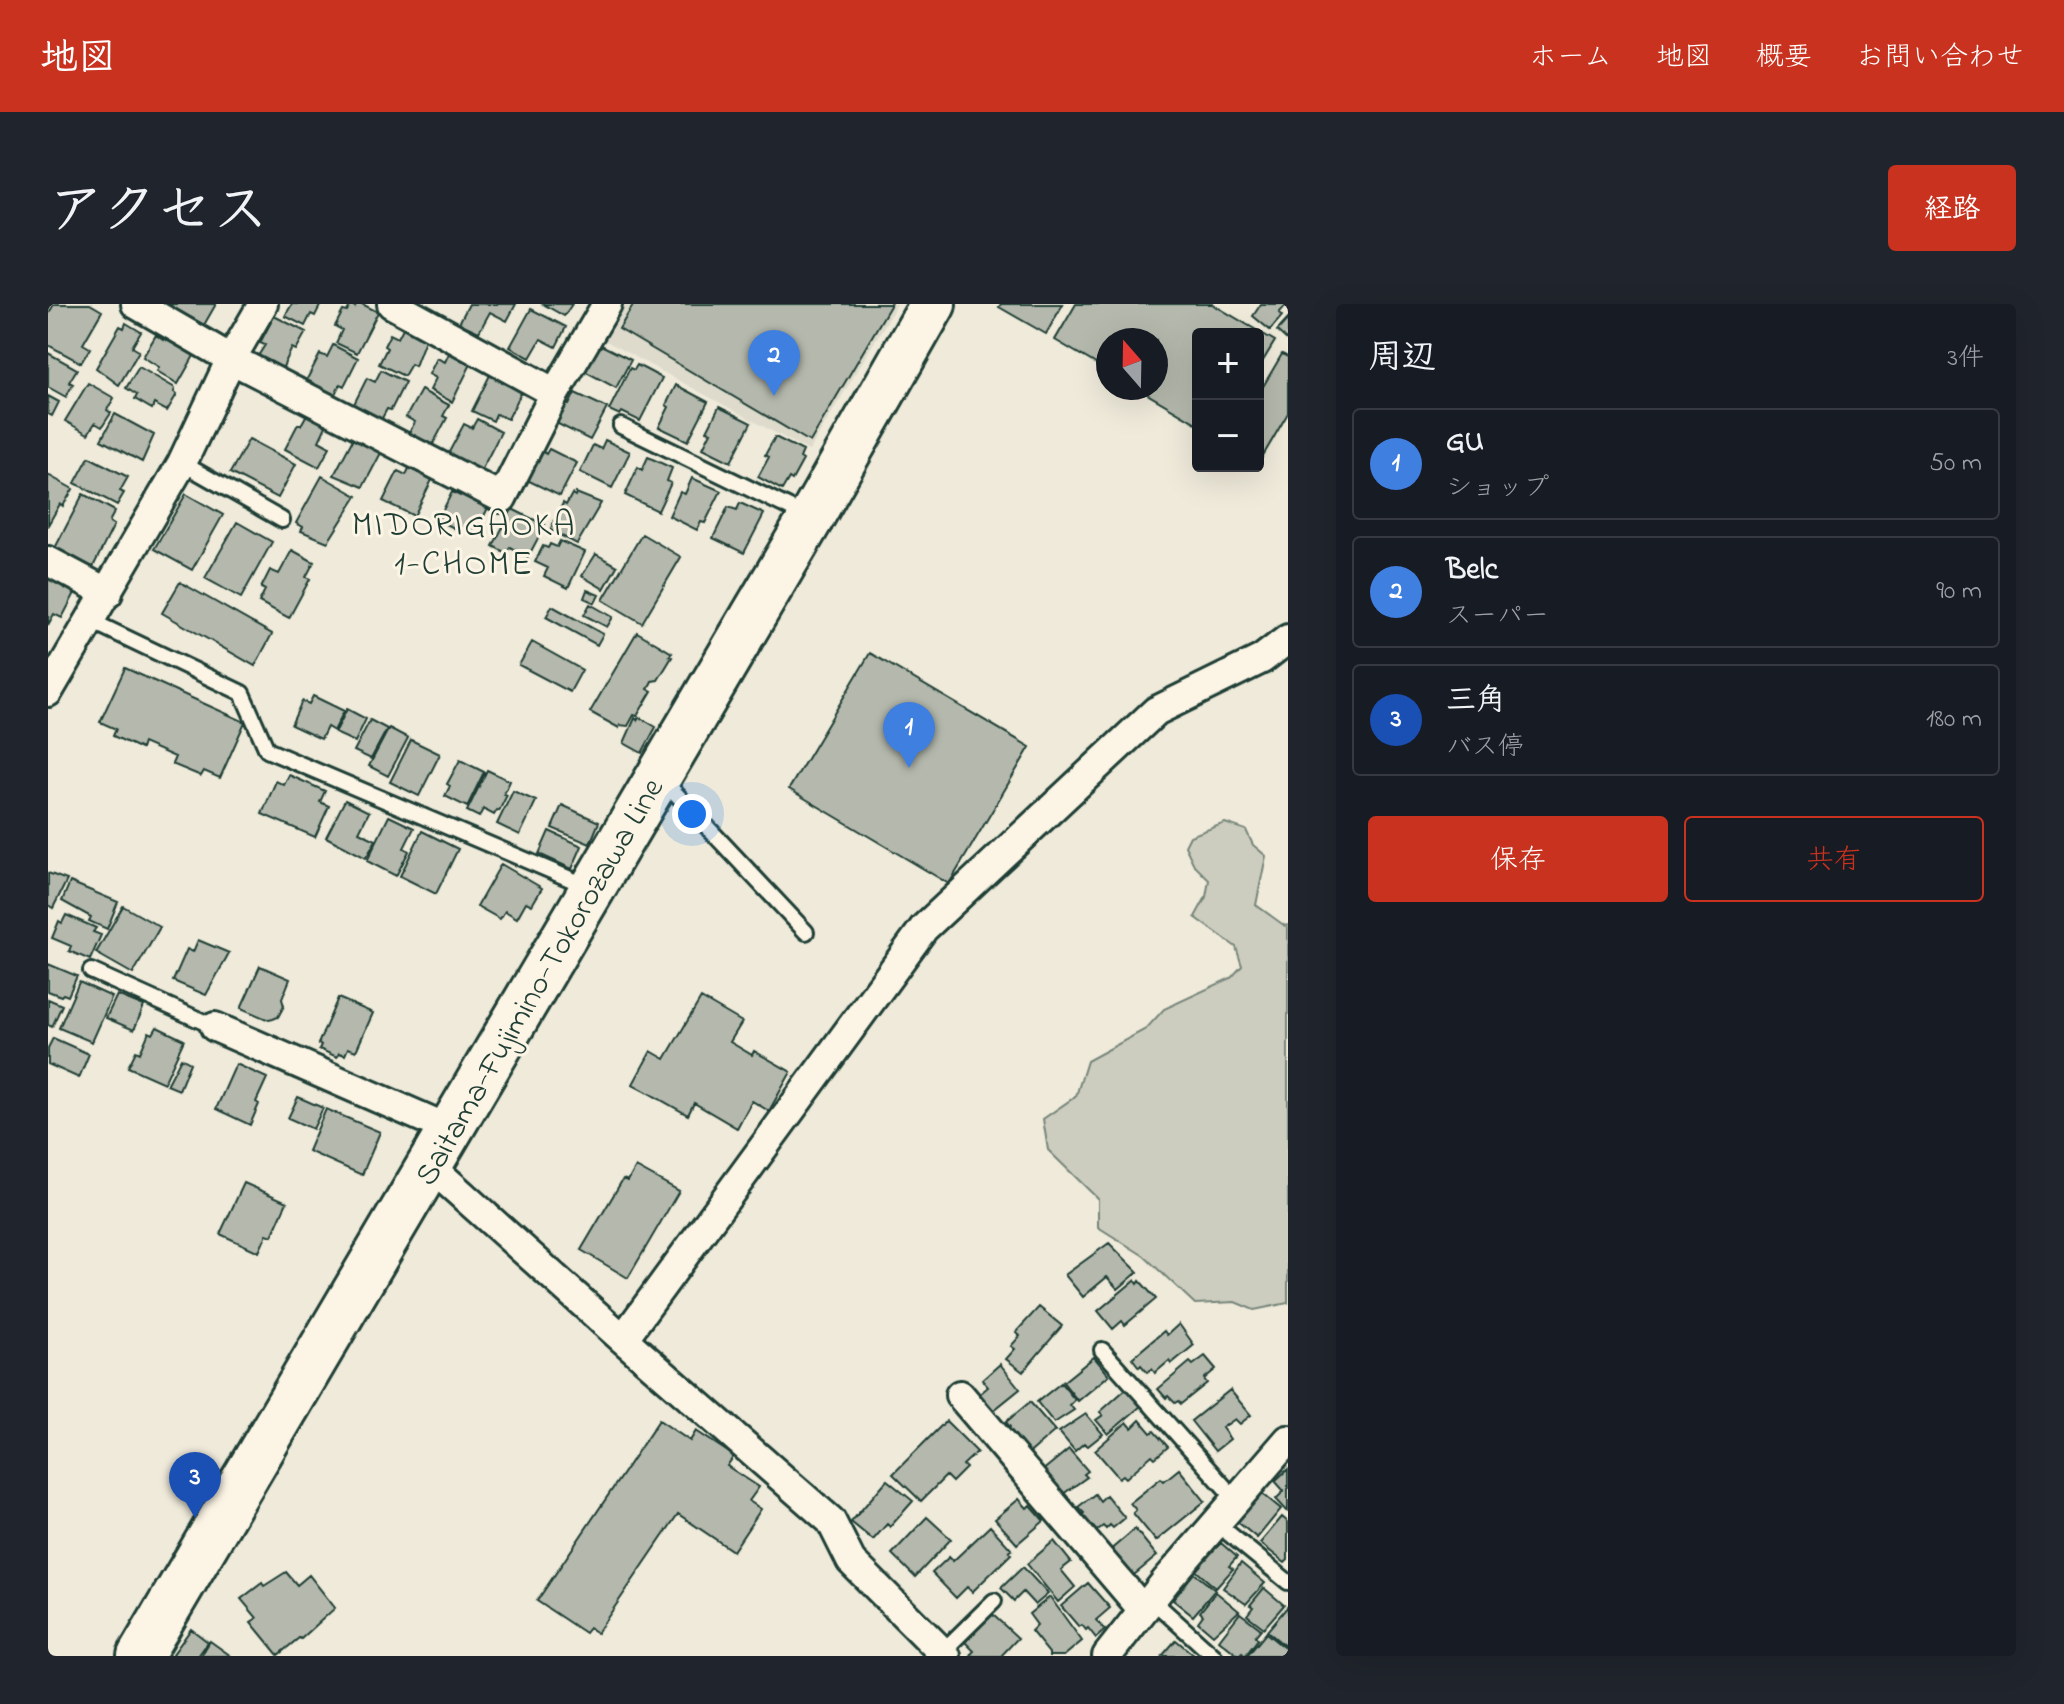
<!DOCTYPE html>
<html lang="ja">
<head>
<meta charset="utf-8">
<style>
	:root { --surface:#171b24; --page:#20242c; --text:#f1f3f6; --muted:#9ea1a6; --line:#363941; --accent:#c8321e }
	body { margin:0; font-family:"Indie Flower","Klee One",sans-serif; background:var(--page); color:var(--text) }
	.controls { position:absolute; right:24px; top:24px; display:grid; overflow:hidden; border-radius:8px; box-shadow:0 8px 32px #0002 }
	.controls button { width:72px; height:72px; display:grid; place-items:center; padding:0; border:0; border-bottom:2px solid var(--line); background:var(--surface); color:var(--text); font:40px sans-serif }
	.compass { position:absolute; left:1048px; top:24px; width:72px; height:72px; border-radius:50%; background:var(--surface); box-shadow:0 8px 32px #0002; rotate:340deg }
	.you { position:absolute; left:644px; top:510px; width:28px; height:28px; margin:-20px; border:6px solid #fff; border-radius:50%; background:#1a73e8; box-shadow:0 0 0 12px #1a73e833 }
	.badge { display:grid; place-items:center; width:52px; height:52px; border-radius:50%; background:var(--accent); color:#fff; font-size:26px; font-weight:700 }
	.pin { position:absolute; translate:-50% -66px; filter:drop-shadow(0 2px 4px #0008) }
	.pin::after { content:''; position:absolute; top:42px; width:28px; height:24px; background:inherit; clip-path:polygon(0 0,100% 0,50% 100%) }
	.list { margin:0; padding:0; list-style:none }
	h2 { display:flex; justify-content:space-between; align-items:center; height:104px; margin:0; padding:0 32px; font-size:34px }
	h2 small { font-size:26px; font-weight:400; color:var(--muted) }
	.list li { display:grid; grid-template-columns:52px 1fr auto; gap:24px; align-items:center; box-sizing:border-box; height:112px; margin:0 16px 16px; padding:0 16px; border:2px solid var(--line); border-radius:8px }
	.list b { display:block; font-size:30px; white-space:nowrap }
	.list p { margin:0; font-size:26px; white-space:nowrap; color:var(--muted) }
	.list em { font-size:26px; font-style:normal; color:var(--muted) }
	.actions { display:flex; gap:16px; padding:24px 32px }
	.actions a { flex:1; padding:18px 0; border:2px solid var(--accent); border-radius:8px; text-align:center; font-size:28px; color:var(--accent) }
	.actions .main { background:var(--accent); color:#fff }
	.map { position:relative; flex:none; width:1240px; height:1352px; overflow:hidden; border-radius:8px }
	header { display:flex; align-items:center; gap:48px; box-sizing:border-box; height:112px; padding:0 40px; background:var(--accent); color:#fff }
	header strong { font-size:38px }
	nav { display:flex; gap:44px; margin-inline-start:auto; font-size:28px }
	.intro { display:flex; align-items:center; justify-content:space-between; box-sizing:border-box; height:192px; padding:0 48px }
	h1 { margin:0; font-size:56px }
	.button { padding:20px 36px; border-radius:8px; background:var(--accent); color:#fff; font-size:28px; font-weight:700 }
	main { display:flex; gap:48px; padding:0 48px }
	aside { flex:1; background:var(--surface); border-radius:8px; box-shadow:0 8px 32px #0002 }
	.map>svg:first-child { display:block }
	.built { fill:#dedbcc }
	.green { fill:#cccdbf; stroke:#76857a; stroke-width:2 }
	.building { fill:#b5b9ad; stroke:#1f3d34; stroke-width:2 }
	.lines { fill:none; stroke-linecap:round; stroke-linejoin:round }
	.service-casing { stroke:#1f3d34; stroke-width:20 }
	.minor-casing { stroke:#1f3d34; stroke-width:34 }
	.primary-casing { stroke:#1f3d34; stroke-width:50 }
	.service { stroke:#fcf5e5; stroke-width:14 }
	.minor { stroke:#fcf5e5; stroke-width:28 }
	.primary { stroke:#fcf5e5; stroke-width:44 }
	.labels { text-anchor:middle; stroke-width:6; stroke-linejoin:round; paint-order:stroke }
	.street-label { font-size:32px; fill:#1f3d34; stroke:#fcf5e5 }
	.neighbourhood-label { font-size:34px; letter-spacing:2px; fill:#1f3d34; stroke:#fcf5e5 }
</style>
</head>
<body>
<header>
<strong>地図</strong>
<nav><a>ホーム</a><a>地図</a><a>概要</a><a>お問い合わせ</a></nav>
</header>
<div class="intro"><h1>アクセス</h1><a class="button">経路</a></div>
<main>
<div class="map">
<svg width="1240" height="1352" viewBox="0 0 1240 1352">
	<rect width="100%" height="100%" fill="#efeada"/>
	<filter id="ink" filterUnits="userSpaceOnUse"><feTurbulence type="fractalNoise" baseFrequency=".0125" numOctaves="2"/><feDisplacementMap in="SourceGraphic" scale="16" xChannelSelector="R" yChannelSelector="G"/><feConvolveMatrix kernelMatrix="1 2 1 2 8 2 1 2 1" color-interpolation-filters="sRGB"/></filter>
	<g filter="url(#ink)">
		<path class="built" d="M577 0H849L761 147 556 36Z"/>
		<path class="green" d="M1177 519 1198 526 1205 541 1218 552 1208 601 1237 622 1240 621V999L1206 1006 1187 998 1147 1000 1096 952 1050 923V895L1000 846 995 815 1028 792 1039 757 1098 725 1116 705 1183 674 1194 662 1188 643 1147 613 1158 593 1161 576 1146 561 1137 542 1142 532Z"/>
		<path class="building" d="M6 0H42L54 7 35 40 42 44 33 59 0 41V11Z
			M118 0H168L156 21Z
			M244 0H273L267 12 263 10 257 22 237 12Z
			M303 0 307 3 308 0H314L330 8 309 49 288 39 294 26 287 22 295 7 299 8Z
			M421 0H468L459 17 442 8 431 28 411 19Z
			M495 0H524L516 12Z
			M586 0H843L762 138 571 25Z
			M953 0H1015L998 30 951 3Z
			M1028 0H1164L1227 37 1210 65V30H1150V120L1089 84H1108V36H1060V67L1007 36Z
			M1213 0H1239L1231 9 1234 12 1222 26 1205 12Z
			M483 5 518 23 508 43 493 35 482 54 462 43Z
			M226 12 258 28 248 46 244 44 234 65 210 52 217 41 212 39Z
			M1240 15V37L1229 27Z
			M78 19 93 28 84 43 91 47 71 81 48 64 72 22 76 24Z
			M356 22 378 33 367 62 363 60 356 72 331 60 339 44 336 42 342 30 350 34Z
			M108 31 115 36 117 33 147 50 130 80 109 67 111 63 95 53Z
			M551 40 583 56 568 84 529 63Z
			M285 41 310 54 296 82 292 80 286 92 258 77 272 50 279 53Z
			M403 45 425 56 404 98 382 86 388 74 381 70 389 54 397 58Z
			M0 49 29 65 21 78 25 80 18 93 0 83Z
			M1234 50 1240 53V109L1212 157 1210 155V91Z
			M589 61 614 74 592 117 574 108 572 111 561 106 582 64 586 66Z
			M91 63 127 84 126 88 129 90 119 107 106 100 104 105 87 95 89 91 78 84Z
			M333 66 357 78 343 106 339 105 333 116 305 102 319 74 327 78Z
			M444 67 476 83 460 115 448 110 445 117 424 107Z
			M40 79 66 94 59 106 63 109 54 123 47 119 40 130 17 117Z
			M628 81 660 98 640 137 611 123 621 103 618 101Z
			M373 86 401 101 395 112 399 114 384 142 360 131 367 118 358 113Z
			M527 89 559 104 542 136 508 119 518 100 521 101Z
			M0 92 11 98 4 112 0 110Z
			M671 103 703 119 683 158 655 144 663 128 659 127Z
			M67 110 106 131 94 158 53 136Z
			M259 110 279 120 271 137 282 143 271 163 237 145 250 120 253 121Z
			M429 115 453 128 433 167 400 150 416 120 424 124Z
			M306 133 334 147 315 183 286 171Z
			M727 133 755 147 752 154 755 156 744 176 741 174 734 186 710 173 721 153 717 151Z
			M201 135 248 160 230 194 182 169Z
			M557 136 582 148 564 184 532 168 545 141 553 145Z
			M501 145 529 159 512 192 475 174 484 158 487 160 494 147 498 150Z
			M41 153 80 173 72 187 76 189 69 201 27 179Z
			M600 153 624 164 619 177 623 179 610 207 577 191 590 163 594 166Z
			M363 160 386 172 366 212 335 197 350 167 358 171Z
			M0 171 25 185 15 202 12 200 0 221Z
			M274 172 309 192 280 238 253 227 255 223 248 219Z
			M644 174 673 187 657 219 653 218 649 226 621 212 632 188 637 190Z
			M404 188 412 192 414 188 441 202 427 230 412 222 410 226 390 216Z
			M528 189 553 199 529 240 502 226 515 199 518 201 524 190 527 192Z
			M35 190 67 207 61 218 66 221 44 265 6 246Z
			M138 190 175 211 144 266 106 245Z
			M692 199 716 210 696 249 665 234 680 203 689 206Z
			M464 205 497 221 480 253 462 243 458 249 445 242Z
			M189 218 224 238 193 294 157 274Z
			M594 230 633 253 594 319 555 296Z
			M512 237 537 248 520 284 496 272 500 264 487 258 495 242 500 244 502 240 509 243Z
			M244 246 266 258 258 273 262 275 241 314 211 298 217 286 213 284 222 266 231 270Z
			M548 250 569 262 556 285 534 272Z
			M0 274 27 289 14 314 6 310 0 321Z
			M132 278 224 330 207 362 114 309Z
			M539 286 551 291 547 299 536 294Z
			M542 300 565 313 559 323 536 311Z
			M504 302 555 330 549 341 498 313Z
			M589 328 624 349 621 352 624 353 610 376 604 377 600 385 604 387 589 412 586 411 580 422 572 421 571 424 542 408Z
			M484 338 534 366 522 388 471 361Z
			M822 349 982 443 901 580 741 485Z
			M77 364 197 418 172 474 156 467 153 472 124 460 127 453 95 439 93 445 65 432 68 425 52 418Z
			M265 392 296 407 286 427 279 423 273 435 243 421 254 397 261 400Z
			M299 405 318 415 307 438 287 429Z
			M591 413 608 423 594 449 576 439 587 414 589 416Z
			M322 416 339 425 323 455 306 447Z
			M341 424 360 434 340 472 321 462Z
			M363 436 392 450 371 492 342 478Z
			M412 456 436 468 419 503 397 492 402 482 399 480Z
			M439 466 462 477 456 490 459 491 451 507 449 506 446 511 435 505 431 513 419 507Z
			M241 471 277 487 272 498 281 502 267 533 214 510 228 477 236 481Z
			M465 487 488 497 472 531 449 520Z
			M297 496 321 508 311 528 328 536 318 554 278 533Z
			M514 501 551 518 542 540 504 524Z
			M341 512 366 524 356 544 361 547 348 572 319 557Z
			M374 527 410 545 388 590 352 572Z
			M501 527 534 542 524 565 491 550Z
			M453 560 494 584 484 601 478 598 469 614 457 607 452 615 429 602Z
			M0 569 19 576 5 604 0 601Z
			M22 578 70 598 59 625 41 617 43 613 14 597Z
			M75 602 112 623 85 670 48 649Z
			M18 611 48 624 45 628 53 631 42 656 21 647 23 642 4 634 11 617 14 619Z
			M150 636 181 649 158 691 125 677 139 645 145 648Z
			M0 660 29 672 20 692 15 690 13 692 0 687Z
			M212 662 242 675 234 695 236 702 230 713 225 715 221 716 193 704Z
			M31 678 64 693 44 738 11 724Z
			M69 691 96 702 86 726 58 714Z
			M290 694 325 709 308 747 300 744 297 751 291 749 289 753 271 745 273 741 270 740Z
			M653 694 694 718 682 738 704 751 706 747 743 768 721 807 704 797 689 824 646 799 640 811 585 780 603 747 617 755Z
			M0 695 14 701 4 723 0 721Z
			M109 723 136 736 116 779 80 763 88 747 92 749 101 728 105 730Z
			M5 734 41 750 31 774 0 760V744Z
			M133 754 142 759 131 786 119 781Z
			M188 760 219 774 208 798 211 800 202 821 168 805Z
			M250 793 275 804 265 825 240 814Z
			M278 805 332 828 314 871 260 847Z
			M588 863 631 887 580 974 533 946 575 875 580 877Z
			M196 879 239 898 224 932 219 930 211 948 172 930Z
			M1061 939 1090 968 1070 985 1059 973 1035 993 1017 971Z
			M1087 976 1090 980 1092 977 1108 995 1077 1021 1074 1017 1065 1025 1050 1007Z
			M991 1003 1014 1022 975 1068 958 1055 967 1045 963 1042 972 1032 968 1028Z
			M1131 1020 1146 1041 1123 1060 1121 1057 1107 1069 1104 1065 1099 1068 1093 1061 1091 1063 1084 1054 1116 1027 1119 1031Z
			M1157 1052 1168 1065 1156 1075 1159 1079 1133 1100 1130 1097 1127 1099 1120 1092 1118 1094 1110 1085 1142 1058 1145 1061Z
			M1046 1053 1061 1071 1030 1097 1015 1078Z
			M952 1060 972 1085 941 1110 927 1094 940 1083 934 1076Z
			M1013 1079 1027 1096 1022 1101 1026 1106 1006 1119 989 1098Z
			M1078 1085 1093 1102 1060 1130 1048 1116 1055 1111 1052 1108Z
			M1182 1086 1203 1111 1192 1120 1187 1115 1174 1124 1182 1135 1167 1147 1143 1117Z
			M982 1098 1007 1127 977 1153 958 1127 962 1123 958 1118Z
			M1038 1110 1055 1130 1040 1142 1036 1139 1027 1147 1011 1128Z
			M611 1116 642 1137 648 1127 686 1152 679 1162 711 1183 701 1197 713 1205 685 1247 630 1210 549 1329 541 1324 537 1329 489 1297Z
			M1092 1116 1103 1129 1106 1127 1120 1143 1107 1154 1104 1151 1078 1174 1075 1171 1071 1174 1047 1146 1079 1118 1084 1124Z
			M898 1117 929 1148 915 1161 918 1164 904 1178 898 1172 873 1197 845 1170Z
			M1021 1145 1040 1167 1036 1170 1039 1173 1008 1195 988 1172Z
			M1131 1165 1157 1197 1108 1237 1085 1209 1088 1206 1082 1199 1113 1174 1116 1177Z
			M1240 1165V1208L1228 1195 1236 1187 1227 1177Z
			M839 1176 865 1197 842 1223 839 1220 825 1236 803 1218Z
			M1210 1186 1233 1205 1209 1234 1186 1215Z
			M1047 1190 1052 1197 1058 1191 1077 1214 1065 1224 1062 1221 1058 1225 1055 1222 1046 1229 1032 1213 1036 1209 1030 1203Z
			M971 1195 979 1204 982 1201 996 1217 969 1240 947 1215Z
			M879 1213 903 1235 867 1273 844 1250Z
			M1234 1213 1240 1218V1256L1237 1259 1212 1239Z
			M942 1222 964 1246 961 1248 963 1250 924 1288 919 1283 908 1294 884 1269 901 1253 905 1257Z
			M1087 1225 1109 1252 1086 1271 1080 1265 1074 1271 1060 1248Z
			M1006 1237 1023 1258 1013 1266 1027 1283 1010 1298 979 1260Z
			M1173 1239 1189 1253 1181 1262 1185 1265 1168 1284 1146 1265Z
			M1193 1259 1217 1279 1198 1300 1175 1284Z
			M975 1263 1000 1290 987 1301 975 1288 966 1297 953 1284Z
			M238 1268 249 1281 261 1271 287 1304 253 1335 251 1334 230 1351 203 1318 209 1314 193 1295 214 1279 216 1282Z
			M1146 1269 1167 1286 1145 1312 1125 1296Z
			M1040 1279 1062 1304 1048 1316 1057 1326 1048 1334 1040 1324 1038 1326 1034 1321 1031 1323 1013 1302Z
			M1216 1284 1236 1301 1216 1324 1199 1311 1205 1303 1202 1301Z
			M1168 1288 1191 1307 1165 1331 1150 1318 1155 1311 1152 1308Z
			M1002 1293 1034 1337 1016 1352H1001V1349L983 1327 989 1321 981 1310Z
			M1240 1302V1338L1237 1342 1219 1327Z
			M1192 1309 1213 1325 1207 1332 1210 1335 1197 1352 1194 1349 1191 1352 1171 1336Z
			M944 1310 970 1334 953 1352H925L923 1350 926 1347 917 1338Z
			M143 1325 160 1338 150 1352H127L125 1350Z
			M1218 1329 1240 1347 1239 1352H1199Z
			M1128 1336 1147 1352H1114Z
			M162 1337 183 1352H153Z"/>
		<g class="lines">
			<g class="service-casing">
				<path id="service" d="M573 122 760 213
					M134 159 234 216
					M43 317 194 389 219 446 541 583
					M616 477 758 628
					M43 667 167 723
					M1054 1046 1189 1197
					M1168 1219 1240 1278
					M1104 1296 1166 1352
					M894 1348 946 1297"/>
			</g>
			<g class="minor-casing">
				<path id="minor" d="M88 0 183 55 454 194 507 89 559 0
					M344 0 507 89
					M0 257 60 289
					M0 388 134 159 183 55 215 0
					M167 723 403 826
					M382 862 575 1035 783 1217 803 1257 898 1352
					M575 1035 876 624 1108 407 1214 355 1240 335
					M912 1091 1095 1306
					M1059 1352 1118 1277 1240 1136"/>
			</g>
			<g class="primary-casing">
				<path id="primary" d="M92 1352 763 214 885 0"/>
			</g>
			<use href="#service" class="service"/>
			<use href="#minor" class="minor"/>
			<use href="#primary" class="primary"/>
		</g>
	</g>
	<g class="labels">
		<g class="street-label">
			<text transform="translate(490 677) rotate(-60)" y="11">Saitama-Fujimino-Tokorozawa Line</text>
		</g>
		<g class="neighbourhood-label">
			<text x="416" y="231">MIDORIGAOKA<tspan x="416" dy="39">1-CHOME</tspan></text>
		</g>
	</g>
</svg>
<div class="controls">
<button>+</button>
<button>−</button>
</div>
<svg class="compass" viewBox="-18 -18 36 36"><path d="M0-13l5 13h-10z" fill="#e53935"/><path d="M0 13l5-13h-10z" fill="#9ea1a6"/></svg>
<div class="you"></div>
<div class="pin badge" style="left:861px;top:464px;background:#3f7fe0">1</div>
<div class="pin badge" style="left:726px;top:92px;background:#3f7fe0">2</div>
<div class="pin badge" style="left:147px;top:1214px;background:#1a4fb4">3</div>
</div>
<aside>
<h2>周辺<small>3件</small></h2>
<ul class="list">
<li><span class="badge" style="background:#3f7fe0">1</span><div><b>GU</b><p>ショップ</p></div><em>50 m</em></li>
<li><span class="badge" style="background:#3f7fe0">2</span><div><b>Belc</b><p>スーパー</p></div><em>90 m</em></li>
<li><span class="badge" style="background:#1a4fb4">3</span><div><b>三角</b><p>バス停</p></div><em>180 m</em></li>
</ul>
<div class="actions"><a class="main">保存</a><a>共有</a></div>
</aside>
</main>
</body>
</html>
